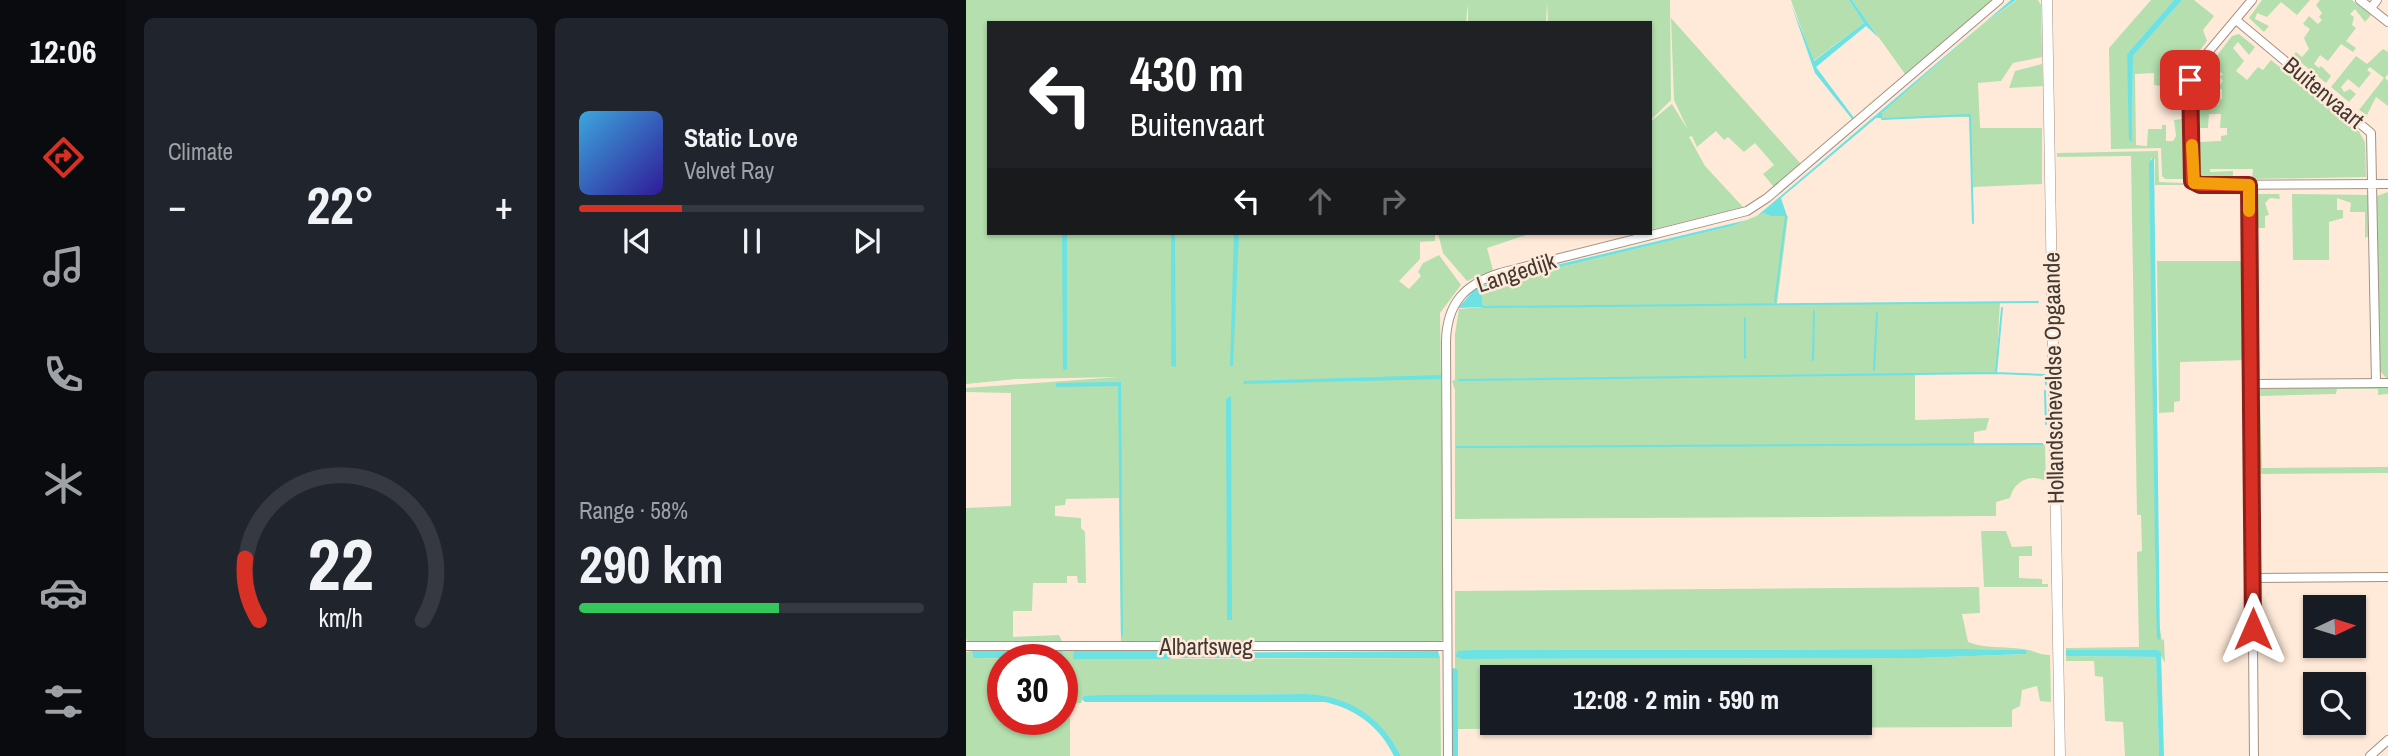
<!DOCTYPE html>
<html lang="en">
<head>
<meta charset="utf-8">
<style>
  :root { --surface:#171b24; --page:#20242c; --text:#f1f3f6; --muted:#9ea1a6; --line:#363941; --accent:#d93025 }
  body { margin:0; font-family:"Archivo Narrow",sans-serif; background:var(--page); color:var(--text); height:100vh; display:flex; flex-direction:column; font-size:26px; white-space:nowrap }
  * { box-sizing:border-box; margin:0 }
  p { font-size:23px; color:var(--muted) }
  .icon { flex:none; width:38px; height:38px; fill:none; stroke:currentColor; stroke-width:2; stroke-linecap:round; stroke-linejoin:round }
  .map { position:relative; flex:1; overflow:hidden }
  .details { display:flex; flex-direction:column; gap:18px; padding:18px; background:#0d0f14; width:840px }
  .details>* { flex:none }
  .hud { position:absolute; left:21px; top:21px; width:665px; height:214px; border-radius:0px; box-shadow:0 2px 5px #0004; background:#202124; color:#fff; overflow:hidden }
  .needle { width:46px; rotate:86deg }
  .fabs { position:absolute; left:1337px; top:595px; display:grid; gap:14px }
  .fabs a { display:grid; place-items:center; width:63px; height:63px; border-radius:0px; background:var(--surface); box-shadow:0 2px 5px #0004; font-size:35px }
  .speed { position:absolute; left:21px; top:644px; display:flex; gap:14px; font-size:35px; font-weight:700; text-align:center }
  .speed>* { display:grid; place-content:center; width:91px; height:91px; border-radius:50%; background:var(--surface); box-shadow:0 2px 5px #0004; line-height:1 }
  .speed .limit { border:10px solid #d22; background:#fff; color:#111 }
  .pin { position:absolute; display:grid; place-items:center; width:60px; height:60px; color:#fff; margin:-30px; border-radius:14px; box-shadow:0 4px 10px #0006 }
  .me { position:absolute; width:77px; margin:-38px; rotate:0deg; stroke-linejoin:round; filter:drop-shadow(0 0 5px #0008) }
  .turn { display:flex; align-items:center; gap:24px; height:147px; padding:0 28px; font-size:32px }
  .turn .icon { width:91px; height:91px; stroke-width:2.5 }
  .turn b { display:block; font-size:49px; line-height:60px }
  .lanes { display:flex; align-items:center; height:66px; padding:0 28px; background:#0003; justify-content:center; gap:35px; direction:ltr }
  .lanes .off { opacity:.35 }
  .big { font-size:52px; font-weight:700; line-height:1.1 }
  .details .widget { flex:1; display:flex; flex-direction:column; justify-content:center; gap:10px; min-width:0; padding:0 24px; border-radius:10px; background:var(--page) }
  .details .dial { align-items:center; gap:0 }
  .dial svg { height:182px; overflow:visible; fill:none; stroke:var(--line); stroke-width:7; stroke-linecap:round; text-anchor:middle }
  .dial text { fill:var(--text); stroke:none }
  .song { display:flex; align-items:center; gap:21px }
  .cover { width:84px; height:84px; border-radius:10px; background:linear-gradient(135deg,hsl(200 70% 55%),hsl(250 70% 35%)) }
  .played { height:7px; border-radius:4px; background:linear-gradient(90deg,var(--accent) 30%,var(--line) 30%) }
  .keys { display:flex; justify-content:space-around; direction:ltr }
  .heat { display:flex; justify-content:space-between; align-items:center; font-size:38px; direction:ltr }
  .charge { height:10px; border-radius:5px; background:linear-gradient(90deg,#34c759 58%,var(--line) 0) }
  .details .tiles { flex:1; display:grid; gap:18px; grid-template-columns:repeat(2,1fr) }
  .trip { position:absolute; left:514px; top:665px; width:392px; height:70px; border-radius:0px; background:var(--surface); box-shadow:0 2px 5px #0004; font-weight:700; line-height:70px; text-align:center }
  main { display:flex; flex:1; min-height:0 }
  .menu { display:flex; flex-direction:column; width:126px; justify-content:space-around; align-items:center; background:#090b0e; color:var(--muted) }
  .menu .icon { width:49px; height:49px }
  .menu .current { color:var(--accent) }
  .menu b { font-size:32px; color:var(--text) }
  .map>svg:first-child { display:block }
  .green { fill:#b5dfae; fill-rule:evenodd }
  .water { fill:#6ce2e2 }
  .lines { fill:none; stroke-linecap:round; stroke-linejoin:round }
  .stream { stroke:#6ce2e2; stroke-width:2 }
  .minor-casing { stroke:#a49182; stroke-width:10 }
  .tertiary-casing { stroke:#a49182; stroke-width:11 }
  .minor { stroke:#fff; stroke-width:8 }
  .tertiary { stroke:#fff; stroke-width:10 }
  .route-casing { stroke:#8d1f18; stroke-width:18 }
  .route { stroke:#d93025; stroke-width:12 }
  .slow { stroke:#f59e0b; stroke-width:12 }
  .labels { text-anchor:middle; dominant-baseline:central; stroke-width:5; stroke-linejoin:round; paint-order:stroke }
  .street-label { font-size:23px; fill:#413932; stroke:#ffeada }
</style>
</head>
<body>
<main>
<nav class="menu">
<b>12:06</b>
<svg class="icon current" aria-label="directions" viewBox="0 0 24 24"><path d="M12 3l9 9-9 9-9-9zM9 14v-3h6M13 9l2 2-2 2"/></svg>
<svg class="icon" aria-label="music" viewBox="0 0 24 24"><path d="M9 18V5l10-2v13"/><circle cx="6" cy="18" r="3"/><circle cx="16" cy="16" r="3"/></svg>
<svg class="icon" aria-label="phone" viewBox="0 0 24 24"><path d="M5 4h4l2 5-3 2q2 4 5 5l2-3 5 2v4C11 20 4 13 5 4z"/></svg>
<svg class="icon" aria-label="climate" viewBox="0 0 24 24"><path d="M12 3v18M4 7l16 10M4 17L20 7"/></svg>
<svg class="icon" aria-label="car" viewBox="0 0 24 24"><path d="M5 17H2v-5l4-1 3-4h7l3 4 3 1v5h-3M9 17h6M6 11h13"/><circle cx="7" cy="17" r="2"/><circle cx="17" cy="17" r="2"/></svg>
<svg class="icon" aria-label="filters" viewBox="0 0 24 24"><path d="M4 7h16M4 17h16"/><circle cx="9" cy="7" r="2"/><circle cx="15" cy="17" r="2"/></svg>
</nav>
<section class="details">
<div class="tiles">
<div class="widget"><p>Climate</p>
<div class="heat"><a>−</a><b class="big">22°</b><a>+</a></div>
</div>
<div class="widget">
<div class="song"><i class="cover"></i><div><b>Static Love</b><p>Velvet Ray</p></div></div>
<div class="played"></div>
<div class="keys"><svg class="icon" aria-label="previous" viewBox="0 0 24 24"><path d="M18 5L8 12l10 7zM5 5v14"/></svg><svg class="icon" aria-label="pause" viewBox="0 0 24 24"><path d="M8 5v14M16 5v14"/></svg><svg class="icon" aria-label="next" viewBox="0 0 24 24"><path d="M6 5l10 7-10 7zM19 5v14"/></svg></div>
</div>
<div class="widget dial"><svg viewBox="0 0 100 80">
<path d="M14 69A42 42 0 1 1 86 69"/>
<path d="M14 69A42 42 0 0 1 8 42" stroke="#d93025"/>
<text x="50" y="56" font-size="32" font-weight="700">22</text>
<text x="50" y="72" font-size="11">km/h</text>
</svg></div>
<div class="widget"><p>Range · 58%</p><b class="big">290 km</b><div class="charge"></div></div>
</div>
</section>
<div class="map">
<svg width="1422" height="756" viewBox="0 0 1422 756">
  <rect width="100%" height="100%" fill="#ffeada"/>
  <path class="green" d="M 0,0 L 704,0 L 705,100 L 684,121 L 684,23 L 582,23 L 581,2 L 580,23 L 502,23 L 502,3 L 500,23 L 23,23 L 23,233 L 469,233 L 469,241 L 454,242 L 454,259 L 433,281 L 443,289 L 455,276 L 452,272 L 457,263 L 473,255 L 495,285 L 474,313 L 479,635 L 475,641 L 155,644 L 153,498 L 100,499 L 99,505 L 89,506 L 89,516 L 115,518 L 115,528 L 119,532 L 120,583 L 112,583 L 111,576 L 101,576 L 101,583 L 67,583 L 66,611 L 47,611 L 47,637 L 93,635 L 97,643 L 5,644 L 0,639 L 0,508 L 45,506 L 45,393 L 0,392 L 0,388 L 152,377 L 50,379 L 0,384 Z
    M 825,0 L 883,0 L 898,23 L 847,61 Z
    M 886,0 L 1027,0 L 939,74 Z
    M 1051,0 L 1072,0 L 1075,5 L 1076,57 L 1047,63 L 1035,81 L 1012,83 L 1014,128 L 1076,128 L 1076,184 L 1007,187 L 1003,117 L 915,118 L 916,113 L 1018,23 Z
    M 1185,0 L 1208,0 L 1161,54 L 1166,142 L 1167,56 L 1216,0 L 1228,0 L 1248,16 L 1237,30 L 1241,41 L 1222,65 L 1213,58 L 1208,65 L 1203,63 L 1202,68 L 1218,73 L 1216,99 L 1201,92 L 1208,83 L 1205,76 L 1198,80 L 1196,86 L 1188,85 L 1188,73 L 1169,74 L 1170,145 L 1181,146 L 1182,129 L 1196,129 L 1196,125 L 1200,125 L 1200,141 L 1207,141 L 1210,136 L 1208,120 L 1216,119 L 1217,179 L 1199,179 L 1196,176 L 1195,148 L 1145,149 L 1143,48 Z
    M 1296,0 L 1344,0 L 1331,15 L 1315,2 L 1301,17 L 1291,13 L 1289,19 L 1303,26 L 1298,32 L 1283,18 Z
    M 1354,0 L 1386,0 L 1405,15 L 1399,22 L 1389,9 L 1384,14 L 1388,17 L 1386,25 L 1390,28 L 1380,41 L 1390,48 L 1387,52 L 1375,44 L 1362,61 L 1354,55 L 1348,64 L 1353,68 L 1355,66 L 1365,76 L 1360,83 L 1327,56 L 1330,52 L 1336,57 L 1343,49 L 1338,38 L 1344,29 L 1337,24 L 1343,16 L 1352,24 L 1356,20 L 1353,17 L 1356,13 L 1350,5 Z
    M 705,18 L 835,164 L 808,187 L 797,174 L 808,165 L 789,143 L 778,152 L 762,137 L 758,140 L 750,131 L 731,147 L 726,136 L 723,137 L 739,166 L 777,207 L 684,230 L 684,122 L 706,104 L 722,130 L 708,100 Z
    M 1273,34 L 1289,47 L 1283,55 L 1272,42 L 1267,48 L 1278,61 L 1270,71 L 1281,80 L 1292,67 L 1297,70 L 1305,60 L 1392,130 L 1399,142 L 1400,177 L 1286,179 L 1287,169 L 1244,169 L 1244,172 L 1267,171 L 1267,177 L 1233,177 L 1233,142 L 1255,141 L 1255,136 L 1261,135 L 1261,128 L 1254,128 L 1255,114 L 1243,114 L 1242,128 L 1233,128 L 1233,105 L 1252,105 L 1253,100 L 1256,99 L 1256,89 L 1251,89 L 1257,81 L 1254,77 L 1257,74 L 1248,67 L 1244,73 L 1249,78 L 1245,83 L 1248,86 L 1233,79 L 1266,36 Z
    M 1417,49 L 1422,52 L 1422,74 L 1419,78 L 1422,81 L 1422,106 L 1410,97 L 1401,115 L 1393,110 L 1418,78 L 1404,67 L 1401,70 L 1405,73 L 1393,88 L 1382,79 L 1375,87 L 1378,92 L 1384,89 L 1390,94 L 1383,102 L 1365,87 L 1390,56 L 1401,64 Z
    M 1076,64 L 1077,86 L 1043,88 L 1049,71 Z
    M 1192,151 L 1193,182 L 1217,183 L 1217,185 L 1189,185 L 1189,159 L 1185,158 L 1190,608 L 1196,640 L 1198,639 L 1199,663 L 1192,650 L 1100,650 L 1100,648 L 1173,647 L 1171,552 L 1176,551 L 1175,515 L 1171,515 L 1165,156 L 1091,157 L 1091,153 Z
    M 1422,192 L 1422,380 L 1413,370 L 1411,196 Z
    M 1288,194 L 1313,194 L 1314,199 L 1304,198 L 1299,203 L 1303,215 L 1299,216 L 1299,228 L 1291,228 L 1291,240 L 1287,236 Z
    M 1326,194 L 1405,195 L 1405,235 L 1399,238 L 1399,212 L 1384,212 L 1385,203 L 1371,198 L 1371,210 L 1377,210 L 1377,218 L 1363,222 L 1363,260 L 1327,260 Z
    M 798,213 L 822,216 L 811,304 L 1034,302 L 1030,373 L 949,374 L 949,420 L 1023,418 L 1020,430 L 1008,432 L 1008,444 L 1079,444 L 1080,481 C 1064,473 1048,481 1044,498 L 1030,502 L 1030,516 L 489,519 L 489,390 L 486,381 L 489,380 L 489,334 L 493,309 L 517,307 L 515,289 L 536,281 L 766,226 Z
    M 472,233 L 563,233 L 563,234 L 521,248 L 527,270 L 501,281 L 477,253 Z
    M 1191,261 L 1281,261 L 1282,360 L 1214,362 L 1214,401 L 1208,402 L 1208,412 L 1193,413 Z
    M 1422,386 L 1422,394 L 1412,395 L 1412,389 L 1371,389 L 1370,394 L 1294,396 L 1296,468 L 1422,467 L 1422,473 L 1289,474 L 1289,397 L 1293,389 Z
    M 1015,531 L 1040,531 L 1046,547 L 1066,546 L 1066,556 L 1053,556 L 1053,578 L 1076,579 L 1076,584 L 1082,584 L 1082,587 L 1018,587 Z
    M 1013,587 L 1014,613 L 996,614 L 1002,642 C 1021,649 1037,646 1057,649 C 1067,650 1073,655 1084,655 L 1085,702 L 1074,701 L 1071,686 L 1056,690 L 1054,706 L 1046,710 L 1046,727 L 489,729 L 489,591 ZM 1002,649 L 1059,650 L 1061,654 L 954,658 L 496,659 L 492,653 L 507,650 ZM 527,677 L 894,677 L 894,723 L 527,723 Z
    M 6,651 L 7,658 L 96,659 L 96,651 L 108,651 L 108,659 L 474,658 L 475,756 L 435,756 C 415,716 384,699 340,694 L 118,696 L 115,703 L 104,704 L 104,756 L 0,756 L 0,652 ZM 37,660 L 96,660 L 96,719 L 37,719 Z
    M 1100,656 L 1190,657 L 1193,756 L 1159,756 L 1157,722 L 1139,721 L 1137,677 L 1129,676 L 1128,661 L 1100,661 Z"/>
  <path class="water" d="M 883,0 L 886,0 L 913,38 L 900,26 L 850,67 L 888,118 L 886,119 L 849,73 L 825,4 L 848,61 L 898,23 Z
    M 1045,0 L 1050,0 L 1018,23 L 916,113 L 916,118 L 910,118 L 815,198 L 821,216 L 805,216 L 798,213 L 791,216 Z
    M 1208,0 L 1216,0 L 1167,56 L 1166,142 L 1163,140 L 1161,54 Z
    M 1188,157 L 1194,641 L 1191,638 L 1190,608 L 1183,162 Z
    M 781,220 L 766,226 L 536,281 L 515,289 L 517,307 L 492,308 L 509,289 L 535,278 Z
    M 96,233 L 101,233 L 101,370 L 97,369 Z
    M 205,233 L 209,233 L 210,367 L 205,366 Z
    M 268,233 L 273,233 L 267,366 L 264,366 Z
    M 475,375 L 475,379 L 277,384 L 278,381 Z
    M 155,382 L 157,635 L 155,637 L 152,386 L 90,387 L 90,383 Z
    M 265,396 L 266,620 L 261,620 L 260,399 Z
    M 1002,649 L 1060,650 L 1061,654 L 954,658 L 496,659 L 489,656 L 492,651 L 507,650 Z
    M 1100,650 L 1192,650 L 1195,653 L 1198,756 L 1193,756 L 1190,657 L 1100,656 Z
    M 6,651 L 96,651 L 98,658 L 7,658 Z
    M 108,651 L 204,651 L 206,657 L 204,659 L 107,659 Z
    M 472,651 L 474,658 L 214,658 L 213,653 Z
    M 488,668 L 492,670 L 492,756 L 486,756 L 484,670 Z
    M 340,694 C 383,696 416,717 435,756 L 428,756 C 414,727 390,709 359,702 L 119,702 L 116,699 L 118,696 L 136,695 Z"/>
  <g class="lines">
    <path class="stream" d="M 916,119 L 1004,115 L 1007,223
      M 809,302 L 820,216
      M 517,307 L 1072,302
      M 779,318 L 779,358
      M 847,360 L 848,311
      M 908,370 L 911,313
      M 1030,373 L 1079,375 L 1080,384
      M 493,380 L 1030,373 L 1036,308
      M 1079,391 L 1080,424
      M 491,447 L 1076,444"/>
    <defs>
      <path id="minor" d="M 1286,0 L 1228,69 L 1225,80 L 1226,181 L 1234,185 L 1422,184
        M 1394,0 L 1422,22
        M 1405,8 L 1411,0
        M 1270,20 L 1405,133 L 1410,383
        M 1283,185 L 1288,756
        M 1286,384 L 1422,383
        M 1287,578 L 1422,577
        M 0,646 L 481,646
        M 482,756 L 480,341 C 481,303 499,284 534,273 L 781,211 L 801,198 L 1033,0
        M 1404,756 L 1422,740"/>
      <path id="tertiary" d="M 1081,0 L 1094,756"/>
    </defs>
    <use href="#minor" class="minor-casing"/>
    <use href="#tertiary" class="tertiary-casing"/>
    <use href="#minor" class="minor"/>
    <use href="#tertiary" class="tertiary"/>
  </g>
  <g class="lines">
    <defs>
      <path id="route" d="M 1224,80 L 1226,181 L 1234,185 L 1283,185 L 1287,629"/>
    </defs>
    <use href="#route" class="route-casing"/>
    <use href="#route" class="route"/>
    <path class="slow" d="M 1226,145 L 1228,183 L 1283,185 L 1283,211"/>
  </g>
  <g class="labels">
    <g class="street-label">
      <text transform="translate(1358 92) rotate(40)">Buitenvaart</text>
      <text transform="translate(550 272) rotate(-18)">Langedijk</text>
      <text transform="translate(1087 378) rotate(-91)">Hollandscheveldse Opgaande</text>
      <text x="240" y="646">Albartsweg</text>
    </g>
  </g>
</svg>
<div class="fabs">
<a><svg class="needle" viewBox="-14 -14 28 28"><path d="M0-13l5 13h-10z" fill="#e53935"/><path d="M0 13l5-13h-10z" fill="#9ea1a6"/></svg></a>
<a><svg class="icon" aria-label="search" viewBox="0 0 24 24"><circle cx="10" cy="10" r="6"/><path d="M15 15l6 6"/></svg></a>
</div>
<div class="speed"><div class="limit">30</div></div>
<div class="pin" style="left:1224px;top:80px;background:#d93025"><svg class="icon" aria-label="arrive" viewBox="0 0 24 24"><path d="M6 21V4h12l-3 4 3 4H6"/></svg></div>
<svg class="me" style="left:1287px;top:629px" viewBox="-20 -20 40 40"><path d="M0-17L14 15 0 8-14 15z" fill="#d93025" stroke="#fff" stroke-width="4"/></svg>
<div class="trip">12:08 · 2 min · 590 m</div>
<div class="hud">
<div class="turn"><svg class="icon" aria-label="left" viewBox="0 0 24 24"><path d="M17 20v-9H6M10 6l-5 5 5 5"/></svg><div><b>430 m</b>Buitenvaart</div></div>
<div class="lanes"><svg class="icon" aria-label="left" viewBox="0 0 24 24"><path d="M17 20v-9H6M10 6l-5 5 5 5"/></svg><svg class="icon off" aria-label="ahead" viewBox="0 0 24 24"><path d="M12 20V5M6 11l6-6 6 6"/></svg><svg class="icon off" aria-label="right" viewBox="0 0 24 24"><path d="M7 20v-9h11M14 6l5 5-5 5"/></svg></div>
</div>
</div>
</main>
</body>
</html>
